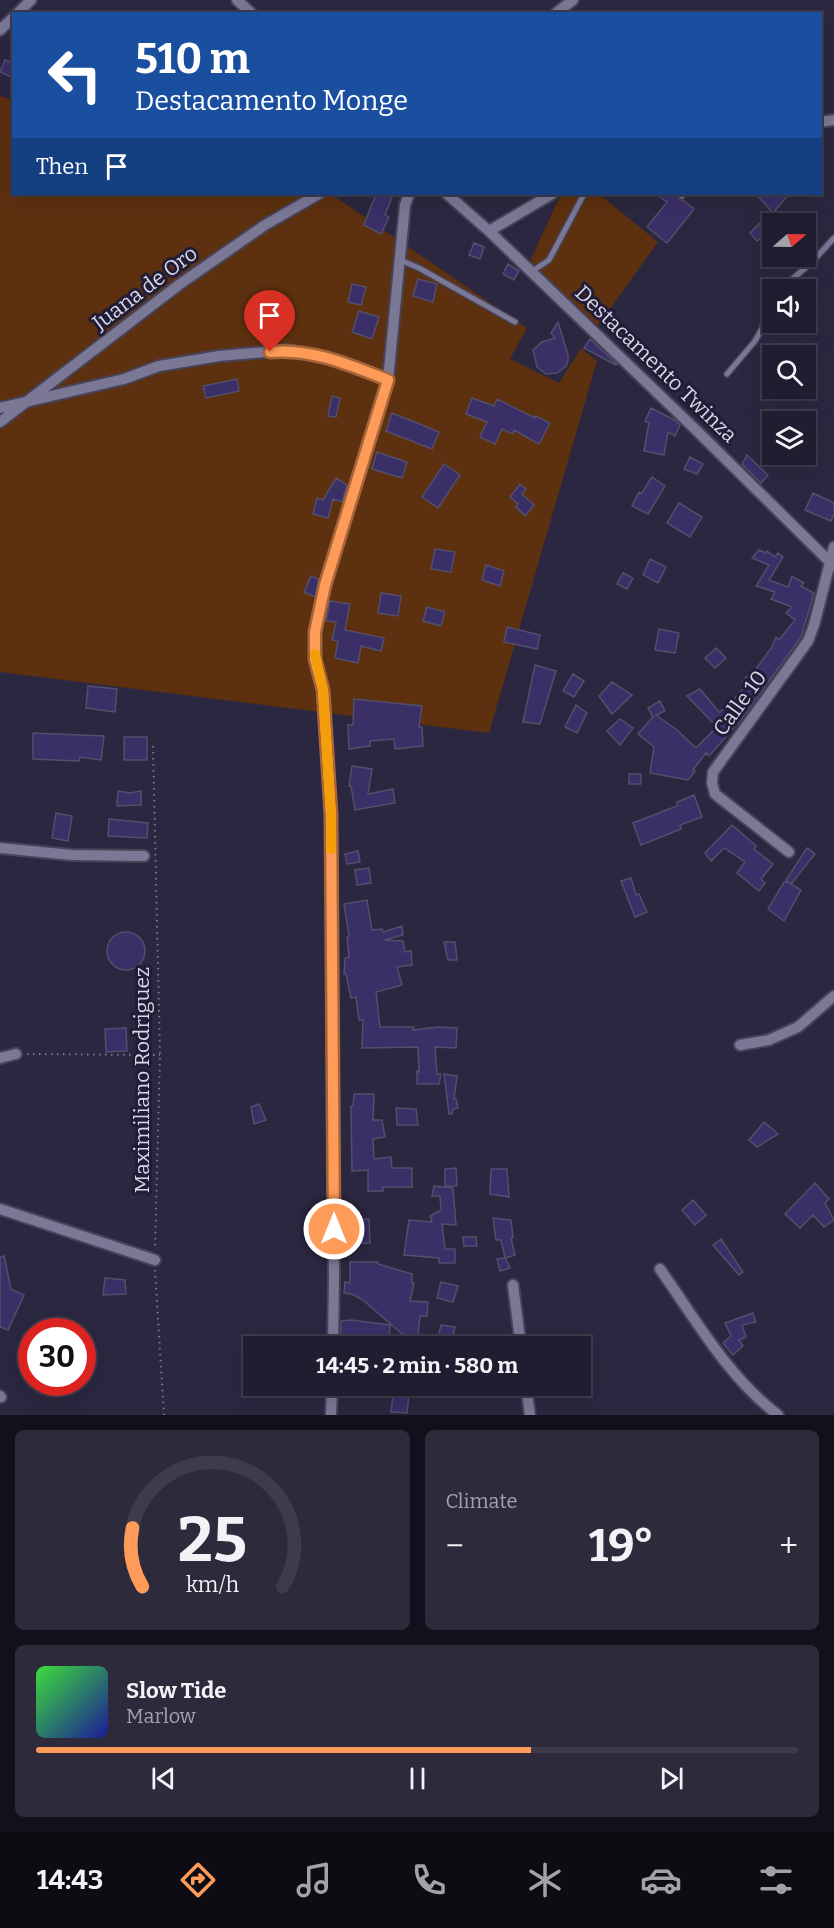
<!DOCTYPE html>
<html lang="en">
<head>
<meta charset="utf-8">
<style>
  :root { --surface:#201d30; --page:#2d2a3c; --text:#f1f3f6; --muted:#a2a2ab; --line:#3d3b4c; --accent:#fe9b58 }
  body { margin:0; font-family:Bitter,serif; background:var(--page); color:var(--text); height:100vh; display:flex; flex-direction:column; font-size:22px; white-space:nowrap }
  * { box-sizing:border-box; margin:0 }
  p { font-size:20px; color:var(--muted) }
  .icon { flex:none; width:33px; height:33px; fill:none; stroke:currentColor; stroke-width:2; stroke-linecap:round; stroke-linejoin:round }
  .map { position:relative; height:1415px; overflow:hidden }
  .sheet { display:flex; flex-direction:column; gap:15px; padding:15px; background:#12101a; flex:1 }
  .sheet>* { flex:none }
  .banner { position:absolute; left:12px; top:12px; width:810px; height:183px; border-radius:0px; box-shadow:0 6px 24px #0002,0 0 0 2px var(--line); background:#1a4fa0; color:#fff; overflow:hidden }
  .needle { width:39px; rotate:70deg }
  .controls { position:absolute; left:762px; top:213px; display:grid; gap:12px }
  .controls a { display:grid; place-items:center; width:54px; height:54px; border-radius:0px; background:var(--surface); box-shadow:0 6px 24px #0002,0 0 0 2px var(--line); font-size:30px }
  .speed { position:absolute; left:18px; top:1318px; display:flex; gap:12px; font-size:30px; font-weight:700; text-align:center }
  .speed>* { display:grid; place-content:center; width:78px; height:78px; border-radius:50%; background:var(--surface); box-shadow:0 6px 24px #0002,0 0 0 2px var(--line); line-height:1 }
  .speed .limit { border:9px solid #d22; background:#fff; color:#111 }
  .pin { position:absolute; display:grid; place-items:center; width:51px; height:51px; color:#fff; margin:-62px -26px; border-radius:50% 50% 50% 0; rotate:-45deg; box-shadow:0 0 6px #0007 }
  .pin .icon { rotate:45deg }
  .me { position:absolute; width:66px; margin:-33px; rotate:0deg; stroke-linejoin:round; filter:drop-shadow(0 0 4px #0008) }
  .turn { display:flex; align-items:center; gap:21px; height:126px; padding:0 24px; font-size:27px }
  .turn .icon { width:78px; height:78px; stroke-width:2.5 }
  .turn b { display:block; font-size:42px; line-height:51px }
  .then { display:flex; align-items:center; height:57px; padding:0 24px; background:#0003; gap:12px; font-size:22px }
  .big { font-size:45px; font-weight:700; line-height:1.1 }
  .sheet .tile { flex:1; display:flex; flex-direction:column; justify-content:center; gap:9px; min-width:0; padding:0 21px; border-radius:9px; background:var(--page) }
  .sheet .dial { align-items:center; gap:0 }
  .dial svg { height:156px; overflow:visible; fill:none; stroke:var(--line); stroke-width:7; stroke-linecap:round; text-anchor:middle }
  .dial text { fill:var(--text); stroke:none }
  .song { display:flex; align-items:center; gap:18px }
  .cover { width:72px; height:72px; border-radius:9px; background:linear-gradient(135deg,hsl(120 70% 55%),hsl(240 70% 35%)) }
  .played { height:6px; border-radius:3px; background:linear-gradient(90deg,var(--accent) 65%,var(--line) 65%) }
  .keys { display:flex; justify-content:space-around; direction:ltr }
  .heat { display:flex; justify-content:space-between; align-items:center; font-size:33px; direction:ltr }
  .sheet .tiles { flex:1; display:grid; gap:15px; grid-template-columns:1fr 1fr }
  .tile:last-child { grid-column:span 2 }
  .trip { position:absolute; left:243px; top:1336px; width:348px; height:60px; border-radius:0px; background:var(--surface); box-shadow:0 6px 24px #0002,0 0 0 2px var(--line); font-weight:700; line-height:60px; text-align:center }
  .tabs { display:flex; height:96px; justify-content:space-around; align-items:center; background:#0d0c13; color:var(--muted) }
  .tabs .icon { width:42px; height:42px }
  .tabs .current { color:var(--accent) }
  .tabs b { font-size:27px; color:var(--text) }
  .map>svg:first-child { display:block }
  .green { fill:#5d300f }
  .building { fill:#3b2f68; stroke:#534f6b; stroke-width:1.5 }
  .lines { fill:none; stroke-linecap:round; stroke-linejoin:round }
  .service-casing { stroke:#474358; stroke-width:8 }
  .minor-casing { stroke:#474358; stroke-width:14 }
  .path { stroke:#7d7a8f; stroke-width:2; stroke-dasharray:1.5 4.5; stroke-linecap:butt }
  .service { stroke:#7b7896; stroke-width:5 }
  .minor { stroke:#7b7896; stroke-width:10 }
  .route-casing { stroke:#a56539; stroke-width:15 }
  .route { stroke:#fe9b58; stroke-width:10 }
  .slow { stroke:#f59e0b; stroke-width:10 }
  .labels { text-anchor:middle; dominant-baseline:central; stroke-width:6; stroke-linejoin:round; paint-order:stroke }
  .street-label { font-size:21px; fill:#d9d7e8; stroke:#211d36 }
</style>
</head>
<body>
<div class="map">
<svg width="834" height="1415" viewBox="0 0 834 1415">
  <rect width="100%" height="100%" fill="#2b2740"/>
  <path class="green" d="M 0,96 L 13,100 L 14,194 L 331,194 L 527,328 L 510,359 L 559,383 L 581,348 L 597,361 L 489,733 L 0,672 Z
    M 561,194 L 599,194 L 658,242 L 597,327 L 533,269 L 531,259 Z"/>
  <path class="building" d="M 5,60 L 14,63 L 14,78 L 0,72 Z
    M 376,194 L 392,197 L 385,215 L 389,217 L 381,234 L 364,225 Z
    M 656,194 L 675,194 L 679,199 L 684,201 L 694,209 L 667,243 L 647,227 L 667,202 Z
    M 756,194 L 789,194 L 773,213 Z
    M 764,219 L 772,228 L 772,249 L 760,239 L 757,241 L 750,233 Z
    M 474,243 L 484,247 L 480,259 L 469,255 Z
    M 508,264 L 519,271 L 514,280 L 503,274 Z
    M 418,279 L 437,284 L 433,302 L 413,296 Z
    M 352,284 L 366,287 L 361,305 L 348,302 Z
    M 359,311 L 379,317 L 372,339 L 352,332 Z
    M 558,322 L 568,355 L 568,361 L 566,366 L 557,373 L 546,374 L 537,367 L 533,350 L 542,342 L 555,338 L 551,333 Z
    M 625,330 L 632,338 L 626,344 L 623,344 L 617,338 Z
    M 590,339 L 617,364 L 616,365 L 584,348 Z
    M 237,379 L 239,391 L 206,398 L 203,386 Z
    M 332,396 L 340,398 L 336,417 L 328,416 Z
    M 472,398 L 494,406 L 497,399 L 535,418 L 536,416 L 550,423 L 539,444 L 514,430 L 513,434 L 502,429 L 495,444 L 480,437 L 487,422 L 466,414 Z
    M 651,408 L 675,420 L 680,425 L 675,436 L 668,432 L 664,455 L 644,451 L 649,423 L 645,421 Z
    M 392,413 L 439,432 L 432,449 L 386,431 Z
    M 377,452 L 407,462 L 402,478 L 372,469 Z
    M 747,455 L 768,475 L 761,483 L 742,464 Z
    M 690,457 L 703,464 L 697,474 L 684,469 Z
    M 444,464 L 460,475 L 438,508 L 422,497 Z
    M 652,477 L 665,486 L 648,514 L 632,506 L 639,492 L 641,494 Z
    M 336,478 L 347,485 L 342,502 L 333,499 L 328,518 L 313,514 L 317,498 L 323,500 Z
    M 520,484 L 526,489 L 522,494 L 534,505 L 525,516 L 516,507 L 518,504 L 510,497 Z
    M 813,493 L 834,503 L 834,514 L 831,521 L 805,510 Z
    M 679,503 L 702,517 L 690,537 L 667,523 Z
    M 435,549 L 455,552 L 451,572 L 431,569 Z
    M 759,550 L 766,553 L 767,551 L 775,557 L 778,553 L 783,557 L 769,580 L 788,587 L 792,576 L 804,583 L 801,586 L 814,593 L 801,637 L 739,722 L 709,756 L 706,753 L 693,770 L 695,771 L 688,780 L 650,773 L 654,747 L 638,734 L 653,717 L 648,708 L 660,701 L 665,711 L 656,715 L 677,730 L 696,748 L 717,727 L 687,696 L 700,689 L 719,712 L 730,704 L 746,685 L 742,682 L 751,672 L 753,673 L 772,647 L 776,637 L 779,640 L 795,620 L 786,613 L 792,607 L 771,599 L 775,592 L 756,586 L 769,565 L 752,558 Z
    M 650,559 L 666,567 L 658,583 L 643,575 Z
    M 486,565 L 504,571 L 500,586 L 482,580 Z
    M 623,573 L 633,578 L 627,589 L 617,584 Z
    M 311,576 L 319,579 L 315,597 L 304,592 Z
    M 381,593 L 401,596 L 398,616 L 378,613 Z
    M 330,601 L 350,604 L 345,630 L 384,638 L 381,651 L 361,646 L 358,663 L 335,658 L 338,641 L 332,640 L 336,622 L 326,621 Z
    M 427,607 L 445,612 L 441,626 L 423,621 Z
    M 507,627 L 540,635 L 537,649 L 504,642 Z
    M 659,629 L 679,633 L 675,653 L 655,650 Z
    M 716,648 L 726,658 L 715,668 L 705,658 Z
    M 535,665 L 556,671 L 540,724 L 523,722 Z
    M 573,674 L 584,681 L 574,697 L 563,691 Z
    M 612,682 L 632,695 L 612,714 L 599,696 Z
    M 88,686 L 117,689 L 115,712 L 86,708 Z
    M 354,699 L 422,706 L 419,727 L 422,727 L 423,746 L 395,749 L 394,739 L 370,741 L 370,746 L 349,749 L 348,725 L 353,725 Z
    M 576,705 L 587,713 L 577,733 L 565,727 Z
    M 620,719 L 633,728 L 620,745 L 607,731 Z
    M 33,733 L 104,736 L 101,760 L 80,757 L 79,761 L 33,759 Z
    M 124,737 L 147,737 L 147,760 L 124,760 Z
    M 352,766 L 372,769 L 368,794 L 393,789 L 395,803 L 355,810 L 351,786 L 349,786 Z
    M 629,774 L 641,774 L 641,784 L 629,784 Z
    M 118,791 L 130,793 L 141,791 L 141,805 L 117,806 Z
    M 694,795 L 702,817 L 680,825 L 681,829 L 641,845 L 633,823 L 677,806 L 677,802 Z
    M 56,813 L 72,816 L 68,841 L 52,838 Z
    M 109,819 L 148,823 L 147,838 L 108,836 Z
    M 732,825 L 756,846 L 754,849 L 773,864 L 761,879 L 765,883 L 759,891 L 737,873 L 745,862 L 724,848 L 711,861 L 705,853 Z
    M 807,848 L 815,854 L 791,884 L 786,880 Z
    M 358,851 L 360,862 L 347,864 L 345,854 Z
    M 369,868 L 371,883 L 357,885 L 355,870 Z
    M 631,878 L 636,895 L 639,894 L 647,912 L 635,917 L 621,881 Z
    M 784,882 L 788,882 L 801,890 L 784,921 L 768,909 Z
    M 367,900 L 372,930 L 382,929 L 383,932 L 402,926 L 403,935 L 384,940 L 403,941 L 405,952 L 411,951 L 412,965 L 397,967 L 402,985 L 376,992 L 380,1027 L 414,1027 L 413,1030 L 438,1027 L 457,1028 L 456,1048 L 435,1047 L 437,1074 L 441,1074 L 439,1084 L 417,1084 L 417,1071 L 419,1072 L 418,1047 L 362,1048 L 363,1020 L 359,1020 L 356,997 L 351,998 L 346,974 L 344,974 L 345,958 L 349,957 L 347,937 L 349,936 L 344,904 Z
    M107 951a19 19 0 1 1 38 0a19 19 0 1 1-38 0Z
    M 444,942 L 455,942 L 457,960 L 448,960 Z
    M 126,1028 L 127,1051 L 106,1052 L 105,1029 Z
    M 444,1074 L 457,1076 L 454,1099 L 456,1099 L 458,1108 L 453,1109 L 452,1114 L 449,1114 Z
    M 354,1094 L 374,1094 L 373,1120 L 382,1120 L 385,1137 L 373,1139 L 374,1159 L 391,1157 L 392,1168 L 412,1168 L 412,1187 L 383,1187 L 383,1191 L 368,1191 L 368,1170 L 352,1171 L 351,1106 L 353,1106 Z
    M 259,1104 L 266,1120 L 254,1124 L 251,1107 Z
    M 396,1108 L 416,1109 L 418,1125 L 397,1125 Z
    M 764,1122 L 778,1134 L 757,1147 L 749,1140 Z
    M 456,1168 L 457,1186 L 445,1186 L 445,1169 Z
    M 491,1169 L 507,1169 L 509,1197 L 490,1194 Z
    M 815,1183 L 829,1199 L 825,1203 L 834,1220 L 824,1227 L 813,1215 L 800,1228 L 785,1214 Z
    M 434,1186 L 453,1188 L 456,1225 L 442,1224 L 445,1249 L 455,1249 L 455,1263 L 439,1263 L 439,1258 L 404,1255 L 409,1220 L 432,1222 L 430,1216 L 441,1210 L 440,1196 L 432,1196 Z
    M 693,1200 L 706,1215 L 695,1225 L 682,1210 Z
    M 493,1218 L 511,1220 L 513,1238 L 511,1238 L 515,1255 L 505,1258 L 501,1240 L 496,1240 Z
    M 369,1219 L 370,1243 L 348,1244 L 347,1220 Z
    M 463,1237 L 476,1237 L 477,1246 L 464,1246 Z
    M 721,1239 L 743,1272 L 739,1275 L 713,1245 Z
    M 4,1256 L 11,1289 L 24,1295 L 8,1330 L 0,1327 L 0,1257 Z
    M 505,1258 L 510,1268 L 500,1271 L 497,1259 Z
    M 350,1262 L 378,1262 L 378,1264 L 412,1274 L 412,1283 L 414,1283 L 410,1301 L 428,1302 L 427,1316 L 420,1316 L 418,1336 L 402,1334 L 363,1300 L 352,1294 L 344,1293 L 345,1282 L 350,1283 Z
    M 105,1278 L 125,1280 L 126,1294 L 103,1295 Z
    M 441,1282 L 458,1286 L 453,1302 L 437,1298 Z
    M 753,1313 L 756,1322 L 742,1325 L 746,1337 L 739,1340 L 743,1346 L 733,1355 L 723,1343 L 731,1336 L 725,1323 Z
    M 351,1320 L 390,1325 L 389,1344 L 381,1344 L 381,1347 L 370,1347 L 370,1339 L 350,1339 L 350,1337 L 341,1336 L 341,1321 Z
    M 441,1325 L 455,1327 L 451,1345 L 437,1342 Z
    M 394,1386 L 410,1386 L 407,1413 L 391,1412 Z"/>
  <g class="lines">
    <defs>
      <path id="service" d="M 680,194 L 682,196
        M 400,260 L 419,268 L 515,322
        M 531,272 L 549,260 L 584,194
        M 780,290 L 812,262 L 834,238
        M 727,374 L 755,341 L 762,329 L 772,302"/>
      <path id="minor" d="M 237,0 L 252,14
        M 17,14 L 31,0
        M 555,14 L 573,0
        M 0,30 L 14,17
        M 820,122 L 834,120
        M 447,194 L 489,231 L 694,428 L 834,566
        M 489,231 L 552,194
        M 0,408 L 124,379 L 159,366 L 219,356 L 288,350 L 336,360 L 388,380
        M 0,422 L 180,284 L 265,225 L 319,194
        M 0,848 L 72,855 L 144,856
        M 789,852 L 715,794 L 712,783 L 713,772 L 808,641 L 814,625 L 834,547
        M 740,1045 L 769,1040 L 798,1027 L 834,996
        M 0,1058 L 16,1054
        M 0,1209 L 155,1260
        M 660,1269 C 696,1320 728,1377 778,1415
        M 513,1285 L 521,1347
        M 333,1347 L 334,1275 L 331,815 L 323,689 L 315,659 L 315,632 L 325,585 L 388,380 L 405,205 L 409,194
        M 526,1386 L 530,1415
        M 0,1396 L 1,1397
        M 331,1415 L 332,1386"/>
    </defs>
    <use href="#service" class="service-casing"/>
    <use href="#minor" class="minor-casing"/>
    <path class="path" d="M 153,746 L 160,1055 L 155,1250
      M 27,1054 L 160,1055
      M 155,1270 L 164,1415"/>
    <use href="#service" class="service"/>
    <use href="#minor" class="minor"/>
  </g>
  <g class="lines">
    <defs>
      <path id="route" d="M 270,352 C 311,348 350,365 388,380 L 325,585 L 315,632 L 315,659 L 323,690 L 331,815 L 334,1229"/>
    </defs>
    <use href="#route" class="route-casing"/>
    <use href="#route" class="route"/>
    <path class="slow" d="M 315,654 L 323,690 L 331,815 L 331,849"/>
  </g>
  <g class="labels">
    <g class="street-label">
      <text transform="translate(145 288) rotate(-37)">Juana de Oro</text>
      <text transform="translate(656 364) rotate(44)">Destacamento Twinza</text>
      <text transform="translate(740 703) rotate(-54)">Calle 10</text>
      <text transform="translate(142 1080) rotate(-90)">Maximiliano Rodriguez</text>
    </g>
  </g>
</svg>
<div class="controls">
<a><svg class="needle" viewBox="-14 -14 28 28"><path d="M0-13l5 13h-10z" fill="#e53935"/><path d="M0 13l5-13h-10z" fill="#a2a2ab"/></svg></a>
<a><svg class="icon" aria-label="sound" viewBox="0 0 24 24"><path d="M4 9h4l5-4v14l-5-4H4zM17 9q2 3 0 6"/></svg></a>
<a><svg class="icon" aria-label="search" viewBox="0 0 24 24"><circle cx="10" cy="10" r="6"/><path d="M15 15l6 6"/></svg></a>
<a><svg class="icon" aria-label="layers" viewBox="0 0 24 24"><path d="M12 4l9 5-9 5-9-5zM3 14l9 5 9-5"/></svg></a>
</div>
<div class="speed"><div class="limit">30</div></div>
<div class="pin" style="left:270px;top:352px;background:#d93025"><svg class="icon" aria-label="arrive" viewBox="0 0 24 24"><path d="M6 21V4h12l-3 4 3 4H6"/></svg></div>
<svg class="me" style="left:334px;top:1229px" viewBox="-20 -20 40 40"><circle r="17" fill="#fe9b58" stroke="#fff" stroke-width="3"/><path d="M0-11L8 9 0 5-8 9z" fill="#fff"/></svg>
<div class="trip">14:45 · 2 min · 580 m</div>
<div class="banner">
<div class="turn"><svg class="icon" aria-label="left" viewBox="0 0 24 24"><path d="M17 20v-9H6M10 6l-5 5 5 5"/></svg><div><b>510 m</b>Destacamento Monge</div></div>
<div class="then">Then<svg class="icon" aria-label="arrive" viewBox="0 0 24 24"><path d="M6 21V4h12l-3 4 3 4H6"/></svg></div>
</div>
</div>
<section class="sheet">
<div class="tiles">
<div class="tile dial"><svg viewBox="0 0 100 80">
<path d="M14 69A42 42 0 1 1 86 69"/>
<path d="M14 69A42 42 0 0 1 9 39" stroke="#fe9b58"/>
<text x="50" y="56" font-size="32" font-weight="700">25</text>
<text x="50" y="72" font-size="11">km/h</text>
</svg></div>
<div class="tile"><p>Climate</p>
<div class="heat"><a>−</a><b class="big">19°</b><a>+</a></div>
</div>
<div class="tile">
<div class="song"><i class="cover"></i><div><b>Slow Tide</b><p>Marlow</p></div></div>
<div class="played"></div>
<div class="keys"><svg class="icon" aria-label="previous" viewBox="0 0 24 24"><path d="M18 5L8 12l10 7zM5 5v14"/></svg><svg class="icon" aria-label="pause" viewBox="0 0 24 24"><path d="M8 5v14M16 5v14"/></svg><svg class="icon" aria-label="next" viewBox="0 0 24 24"><path d="M6 5l10 7-10 7zM19 5v14"/></svg></div>
</div>
</div>
</section>
<nav class="tabs">
<b>14:43</b>
<svg class="icon current" aria-label="directions" viewBox="0 0 24 24"><path d="M12 3l9 9-9 9-9-9zM9 14v-3h6M13 9l2 2-2 2"/></svg>
<svg class="icon" aria-label="music" viewBox="0 0 24 24"><path d="M9 18V5l10-2v13"/><circle cx="6" cy="18" r="3"/><circle cx="16" cy="16" r="3"/></svg>
<svg class="icon" aria-label="phone" viewBox="0 0 24 24"><path d="M5 4h4l2 5-3 2q2 4 5 5l2-3 5 2v4C11 20 4 13 5 4z"/></svg>
<svg class="icon" aria-label="climate" viewBox="0 0 24 24"><path d="M12 3v18M4 7l16 10M4 17L20 7"/></svg>
<svg class="icon" aria-label="car" viewBox="0 0 24 24"><path d="M5 17H2v-5l4-1 3-4h7l3 4 3 1v5h-3M9 17h6M6 11h13"/><circle cx="7" cy="17" r="2"/><circle cx="17" cy="17" r="2"/></svg>
<svg class="icon" aria-label="filters" viewBox="0 0 24 24"><path d="M4 7h16M4 17h16"/><circle cx="9" cy="7" r="2"/><circle cx="15" cy="17" r="2"/></svg>
</nav>
</body>
</html>
